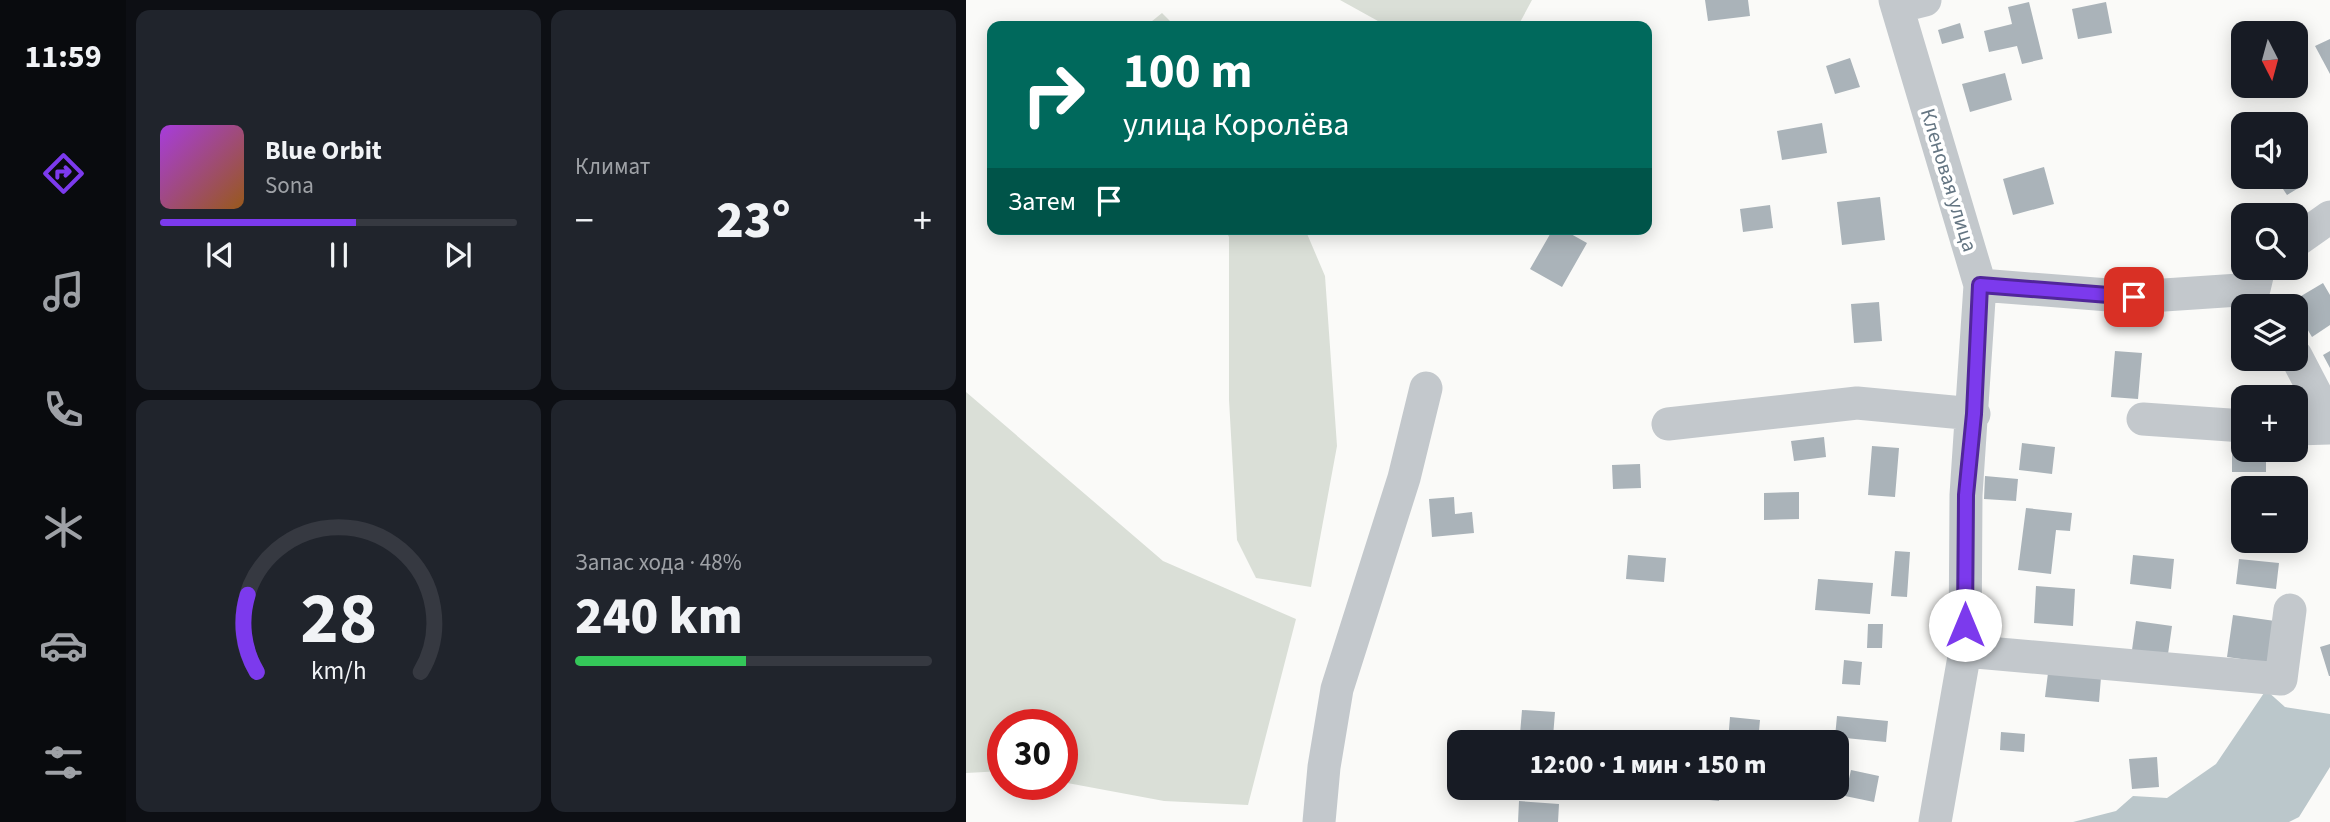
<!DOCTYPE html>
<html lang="ru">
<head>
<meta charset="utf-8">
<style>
  :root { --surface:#171b24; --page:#20242c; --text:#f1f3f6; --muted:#9ea1a6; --line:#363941; --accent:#7c3aed }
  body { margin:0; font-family:"Source Sans 3",sans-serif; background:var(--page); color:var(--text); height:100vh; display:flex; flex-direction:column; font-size:26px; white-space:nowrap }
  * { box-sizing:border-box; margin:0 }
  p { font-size:23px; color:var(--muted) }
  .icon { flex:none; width:38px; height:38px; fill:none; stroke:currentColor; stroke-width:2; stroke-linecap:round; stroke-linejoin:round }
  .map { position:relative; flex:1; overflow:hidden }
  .side { display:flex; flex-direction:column; gap:10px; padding:10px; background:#0d0f14; width:840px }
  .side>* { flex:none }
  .banner { position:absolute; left:21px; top:21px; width:665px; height:214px; border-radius:14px; box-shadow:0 4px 18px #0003; background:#00695c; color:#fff; overflow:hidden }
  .needle { width:46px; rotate:174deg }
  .tools { position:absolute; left:1265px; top:21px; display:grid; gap:14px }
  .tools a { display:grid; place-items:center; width:77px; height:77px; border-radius:14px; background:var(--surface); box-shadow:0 4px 18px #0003; font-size:35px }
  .speed { position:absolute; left:21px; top:709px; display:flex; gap:14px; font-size:35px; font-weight:700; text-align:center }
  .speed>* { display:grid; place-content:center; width:91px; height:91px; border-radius:50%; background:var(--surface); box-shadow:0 4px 18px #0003; line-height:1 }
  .speed .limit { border:10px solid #d22; background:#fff; color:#111 }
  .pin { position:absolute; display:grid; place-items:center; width:60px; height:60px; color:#fff; margin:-30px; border-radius:14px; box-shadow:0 4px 10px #0006 }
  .me { position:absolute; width:77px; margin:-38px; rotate:0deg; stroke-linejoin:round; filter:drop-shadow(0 0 5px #0008) }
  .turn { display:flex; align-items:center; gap:24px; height:147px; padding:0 21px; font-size:32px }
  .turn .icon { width:91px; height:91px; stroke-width:2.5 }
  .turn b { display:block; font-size:49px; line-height:60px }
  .then { display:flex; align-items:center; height:66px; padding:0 21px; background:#0003; gap:14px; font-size:26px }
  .big { font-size:52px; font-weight:800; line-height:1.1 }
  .side .card { flex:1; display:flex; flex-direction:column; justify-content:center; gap:10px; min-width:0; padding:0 24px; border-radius:14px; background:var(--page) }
  .side .dial { align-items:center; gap:0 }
  .dial svg { height:182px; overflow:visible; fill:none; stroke:var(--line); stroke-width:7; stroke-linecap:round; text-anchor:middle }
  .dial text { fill:var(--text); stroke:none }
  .song { display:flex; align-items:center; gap:21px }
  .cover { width:84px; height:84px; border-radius:10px; background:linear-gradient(135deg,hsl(280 70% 55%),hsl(30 70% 35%)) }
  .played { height:7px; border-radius:4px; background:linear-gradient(90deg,var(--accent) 55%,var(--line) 55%) }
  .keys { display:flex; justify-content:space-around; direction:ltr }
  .heat { display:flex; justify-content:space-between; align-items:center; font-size:38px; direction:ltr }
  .charge { height:10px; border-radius:5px; background:linear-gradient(90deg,#34c759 48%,var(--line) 0) }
  .side .tiles { flex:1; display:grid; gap:10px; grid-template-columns:repeat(2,1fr) }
  .trip { position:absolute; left:481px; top:730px; width:402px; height:70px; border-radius:14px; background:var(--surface); box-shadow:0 4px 18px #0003; font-weight:800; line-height:70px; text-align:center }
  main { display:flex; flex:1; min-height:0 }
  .dock { display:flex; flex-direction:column; width:126px; justify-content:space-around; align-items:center; background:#090b0e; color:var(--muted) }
  .dock .icon { width:49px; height:49px }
  .dock .on { color:var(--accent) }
  .dock b { font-size:32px; color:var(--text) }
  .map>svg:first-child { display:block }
  .green { fill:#dadfd7 }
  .water { fill:#bbc7cb }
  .building { fill:#aab3b9 }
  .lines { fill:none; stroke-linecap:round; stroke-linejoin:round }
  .minor { stroke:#c3c8cc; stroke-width:33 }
  .route-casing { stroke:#51269a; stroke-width:18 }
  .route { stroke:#7c3aed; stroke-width:12 }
  .labels { text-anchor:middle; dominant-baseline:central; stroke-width:7; stroke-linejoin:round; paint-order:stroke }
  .street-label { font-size:21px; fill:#657683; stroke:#fff }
</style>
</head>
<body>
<main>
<nav class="dock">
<b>11:59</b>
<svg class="icon on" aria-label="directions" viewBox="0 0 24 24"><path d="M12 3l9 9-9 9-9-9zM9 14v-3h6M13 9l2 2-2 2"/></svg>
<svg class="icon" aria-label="music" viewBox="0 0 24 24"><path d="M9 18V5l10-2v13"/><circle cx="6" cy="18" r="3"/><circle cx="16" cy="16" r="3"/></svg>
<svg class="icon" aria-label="phone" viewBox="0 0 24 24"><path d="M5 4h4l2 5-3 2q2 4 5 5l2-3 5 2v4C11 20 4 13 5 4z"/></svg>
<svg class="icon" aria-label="climate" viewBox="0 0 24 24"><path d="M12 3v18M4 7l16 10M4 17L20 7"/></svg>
<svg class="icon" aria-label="car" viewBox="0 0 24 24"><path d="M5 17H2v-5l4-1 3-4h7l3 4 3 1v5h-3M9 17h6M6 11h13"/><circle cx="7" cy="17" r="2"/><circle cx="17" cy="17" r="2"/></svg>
<svg class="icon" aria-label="filters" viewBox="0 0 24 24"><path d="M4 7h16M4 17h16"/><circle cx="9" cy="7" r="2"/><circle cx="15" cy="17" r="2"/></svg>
</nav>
<section class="side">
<div class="tiles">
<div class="card">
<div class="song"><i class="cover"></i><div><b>Blue Orbit</b><p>Sona</p></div></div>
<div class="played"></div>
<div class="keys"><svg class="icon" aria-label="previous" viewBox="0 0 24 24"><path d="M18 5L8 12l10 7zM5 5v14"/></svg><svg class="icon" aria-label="pause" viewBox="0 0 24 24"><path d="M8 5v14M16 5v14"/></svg><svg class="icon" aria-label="next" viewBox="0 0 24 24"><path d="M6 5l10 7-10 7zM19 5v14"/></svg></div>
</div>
<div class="card"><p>Климат</p>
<div class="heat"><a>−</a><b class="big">23°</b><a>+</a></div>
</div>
<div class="card dial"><svg viewBox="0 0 100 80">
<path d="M14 69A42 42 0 1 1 86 69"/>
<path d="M14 69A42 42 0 0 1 10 35" stroke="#7c3aed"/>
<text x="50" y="56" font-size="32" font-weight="700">28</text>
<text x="50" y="72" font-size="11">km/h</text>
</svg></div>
<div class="card"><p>Запас хода · 48%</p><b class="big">240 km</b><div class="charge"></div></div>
</div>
</section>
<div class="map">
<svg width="1364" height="822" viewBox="0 0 1364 822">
  <rect width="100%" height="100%" fill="#fafaf8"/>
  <path class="green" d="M 374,0 L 566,0 L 552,26 L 421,26 Z
    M 196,13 L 209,26 L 180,26 Z
    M 259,229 L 339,229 L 359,276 L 371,446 L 345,587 L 290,578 L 271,540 L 263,400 L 263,237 Z
    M 0,392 L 197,561 L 330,619 L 282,805 L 198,801 L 96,782 L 96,724 L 37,724 L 37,771 L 0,773 Z"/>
  <path class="water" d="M 1300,690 L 1319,707 L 1364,714 L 1364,767 L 1333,817 L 1323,822 L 1107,822 L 1150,811 L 1167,796 L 1201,798 L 1250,764 Z"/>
  <path class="building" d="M 739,0 L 782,0 L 784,16 L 742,21 Z
    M 1063,2 L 1077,59 L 1056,64 L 1051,46 L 1023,52 L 1018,31 L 1046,24 L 1042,7 Z
    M 1140,2 L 1146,33 L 1112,39 L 1106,9 Z
    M 994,23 L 998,38 L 976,44 L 972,30 Z
    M 1364,39 L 1364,74 L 1349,46 Z
    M 884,58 L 894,87 L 869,94 L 860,66 Z
    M 1039,73 L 1046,100 L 1004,112 L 996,84 Z
    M 856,123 L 861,153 L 816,160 L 811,131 Z
    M 1078,167 L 1088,204 L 1047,215 L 1037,179 Z
    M 1330,169 L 1339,184 L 1321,195 L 1309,177 L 1330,177 Z
    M 914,197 L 919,240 L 876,245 L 871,202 Z
    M 804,205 L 807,228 L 777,232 L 774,209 Z
    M 587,229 L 596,229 L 621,243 L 596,287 L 564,269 Z
    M 1357,283 L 1364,295 L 1364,325 L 1346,337 L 1325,302 Z
    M 913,302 L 916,341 L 888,343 L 885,304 Z
    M 1149,351 L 1176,353 L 1172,399 L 1145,397 Z
    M 1364,351 L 1364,368 L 1357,355 Z
    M 858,437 L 860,457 L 828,461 L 825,441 Z
    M 1266,442 L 1278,443 L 1278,450 L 1300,450 L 1300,472 L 1266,472 Z
    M 1056,443 L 1089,447 L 1086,474 L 1053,470 Z
    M 906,446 L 933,448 L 929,497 L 902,495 Z
    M 674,464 L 675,488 L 647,489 L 646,465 Z
    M 1019,476 L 1052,479 L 1050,501 L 1018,499 Z
    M 833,492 L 833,519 L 798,520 L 798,493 Z
    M 488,497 L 489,514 L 506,512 L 508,533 L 466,537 L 463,499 Z
    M 1060,508 L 1106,513 L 1104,531 L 1090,530 L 1085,574 L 1052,570 Z
    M 929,551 L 944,552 L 941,597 L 925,596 Z
    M 662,555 L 700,558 L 698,582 L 660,579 Z
    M 1167,555 L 1208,559 L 1205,589 L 1164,584 Z
    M 1273,559 L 1313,563 L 1310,589 L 1270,584 Z
    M 852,579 L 907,583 L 904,614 L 849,610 Z
    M 1070,586 L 1109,589 L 1107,626 L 1068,623 Z
    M 1267,615 L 1309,621 L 1303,663 L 1261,657 Z
    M 1170,621 L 1206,626 L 1202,654 L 1166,650 Z
    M 902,624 L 917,624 L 916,648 L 901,648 Z
    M 1364,644 L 1364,676 L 1363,676 L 1354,647 Z
    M 878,660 L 896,662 L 894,685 L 876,684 Z
    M 1082,673 L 1135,677 L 1133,702 L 1079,697 Z
    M 556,710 L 589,712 L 587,737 L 554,734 Z
    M 871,716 L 922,721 L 920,742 L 869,737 Z
    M 764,717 L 794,720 L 792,742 L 762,742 Z
    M 1035,732 L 1059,734 L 1058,752 L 1034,750 Z
    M 1191,757 L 1193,787 L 1166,789 L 1163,759 Z
    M 885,770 L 913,776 L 908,802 L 879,796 Z
    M 725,788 L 754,788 L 753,801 L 724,798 Z
    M 553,801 L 593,804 L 592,822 L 552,822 Z"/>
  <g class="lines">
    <path class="minor" d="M 929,0 L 1014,285 L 1000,495 L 999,651 L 969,822
      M 931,7 L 959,0
      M 1330,241 L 1364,217
      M 1014,285 L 1168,297 L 1288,289 L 1293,268
      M 1330,356 L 1364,421
      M 1177,419 L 1278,426
      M 702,424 L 891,403 L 1008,414
      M 1330,429 L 1364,428
      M 999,651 L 1315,679 L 1324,610
      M 353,822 L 358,767 L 371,689 L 438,478 L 460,388"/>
  </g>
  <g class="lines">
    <defs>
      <path id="route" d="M 999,625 L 1000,495 L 1008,414 L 1014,285 L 1168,297"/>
    </defs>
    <use href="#route" class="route-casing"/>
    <use href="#route" class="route"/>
  </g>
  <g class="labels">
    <g class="street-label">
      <text transform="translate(983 180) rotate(73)">Кленовая улица</text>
    </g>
  </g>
</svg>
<div class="tools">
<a><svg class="needle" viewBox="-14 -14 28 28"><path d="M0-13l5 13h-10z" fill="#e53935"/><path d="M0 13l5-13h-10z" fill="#9ea1a6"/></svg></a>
<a><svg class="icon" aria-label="sound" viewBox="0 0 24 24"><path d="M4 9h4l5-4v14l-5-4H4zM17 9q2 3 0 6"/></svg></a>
<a><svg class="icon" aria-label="search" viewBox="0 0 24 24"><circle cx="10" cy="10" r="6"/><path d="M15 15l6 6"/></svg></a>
<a><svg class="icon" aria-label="layers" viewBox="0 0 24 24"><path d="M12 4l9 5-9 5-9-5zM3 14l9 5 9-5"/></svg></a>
<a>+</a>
<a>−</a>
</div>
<div class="speed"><div class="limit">30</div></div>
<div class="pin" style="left:1168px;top:297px;background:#d93025"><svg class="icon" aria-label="arrive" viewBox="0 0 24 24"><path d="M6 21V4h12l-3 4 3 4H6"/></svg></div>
<svg class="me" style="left:999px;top:625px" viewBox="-20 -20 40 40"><circle r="19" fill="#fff"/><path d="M0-13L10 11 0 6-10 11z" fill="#7c3aed"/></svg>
<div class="trip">12:00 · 1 мин · 150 m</div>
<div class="banner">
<div class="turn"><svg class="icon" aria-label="right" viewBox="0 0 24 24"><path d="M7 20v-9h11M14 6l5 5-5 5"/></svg><div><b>100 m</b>улица Королёва</div></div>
<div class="then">Затем<svg class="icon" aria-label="arrive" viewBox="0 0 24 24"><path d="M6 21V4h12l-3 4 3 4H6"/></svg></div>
</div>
</div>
</main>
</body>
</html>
